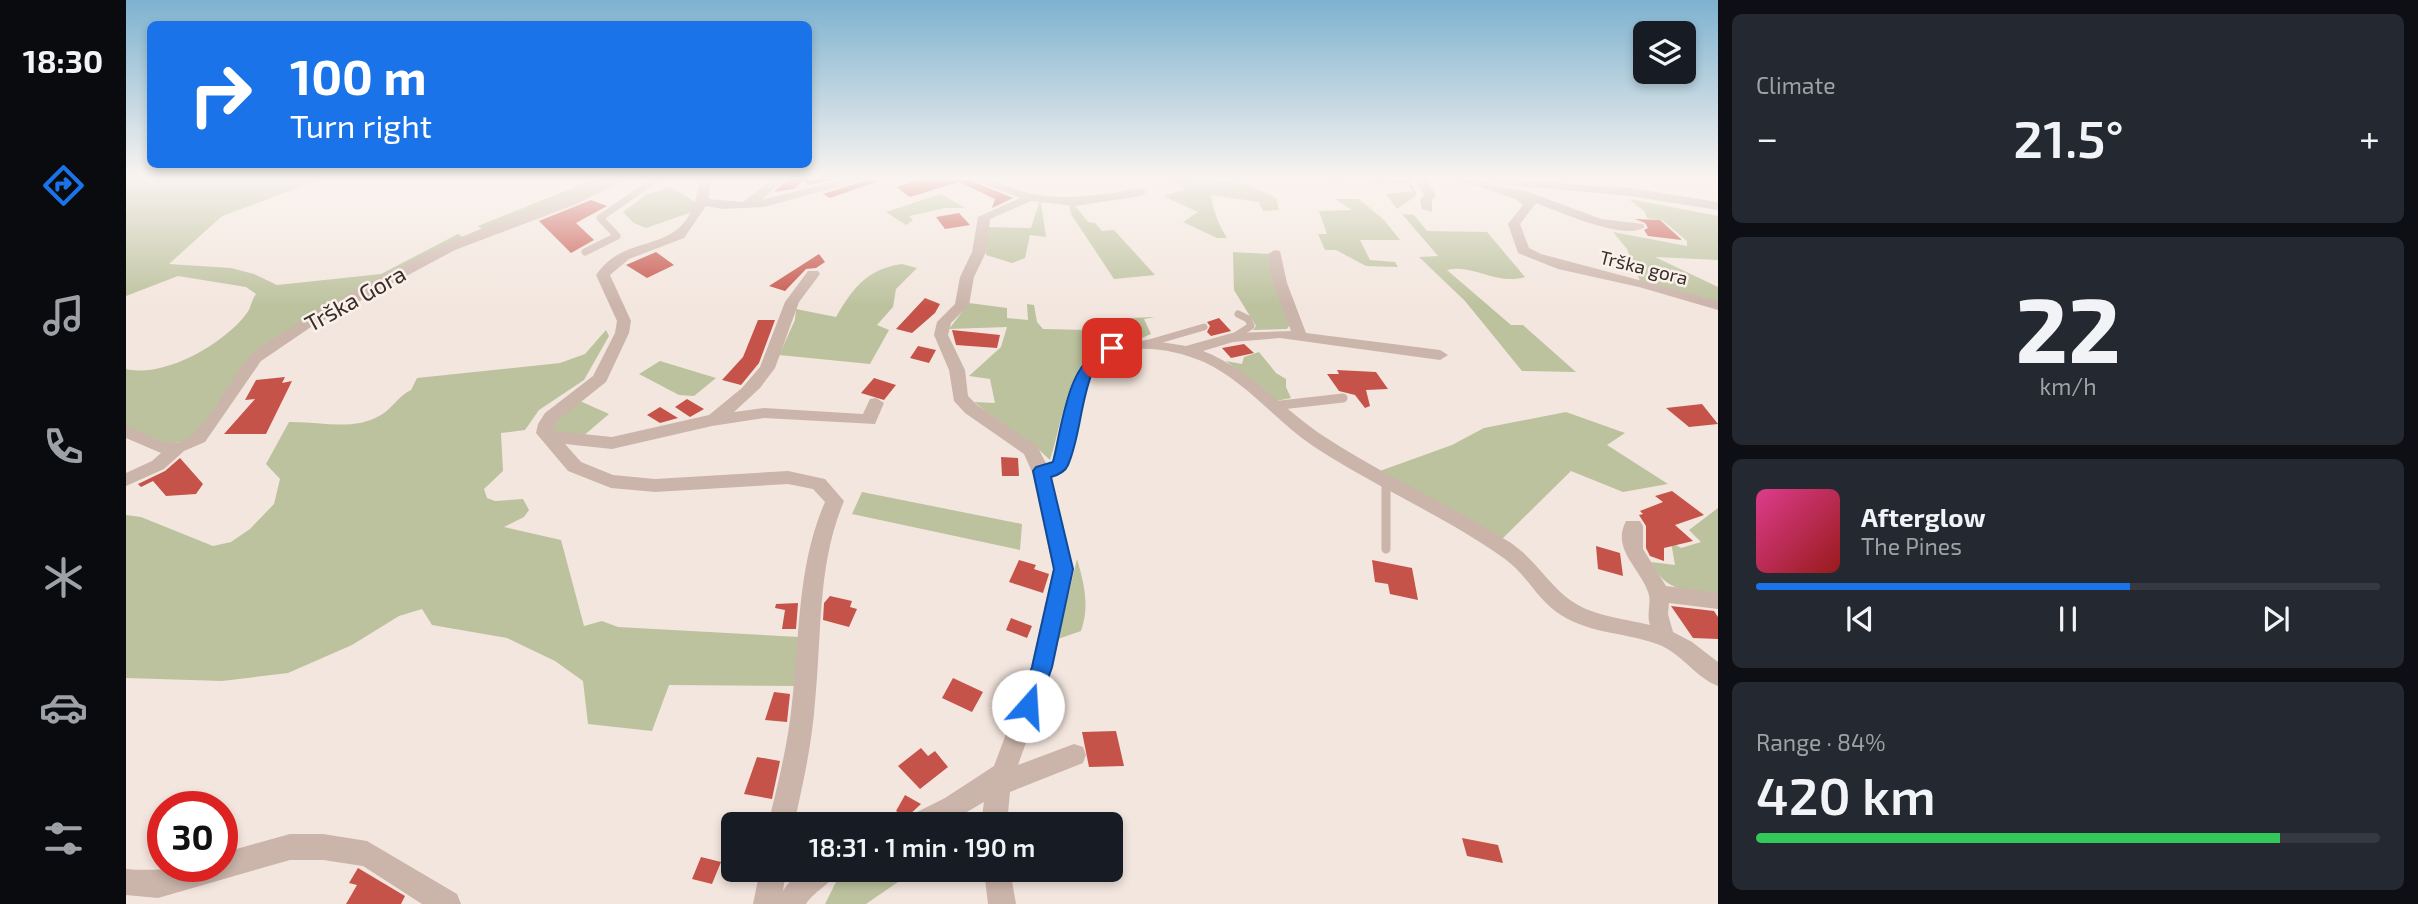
<!DOCTYPE html>
<html lang="en">
<head>
<meta charset="utf-8">
<style>
  :root { --surface:#171b24; --page:#242831; --text:#f1f3f6; --muted:#9ea1a6; --line:#363941; --accent:#1a73e8 }
  body { margin:0; font-family:"Exo 2",sans-serif; background:var(--page); color:var(--text); height:100vh; display:flex; flex-direction:column; font-size:26px; white-space:nowrap }
  * { box-sizing:border-box; margin:0 }
  p { font-size:23px; color:var(--muted) }
  .icon { flex:none; width:38px; height:38px; fill:none; stroke:currentColor; stroke-width:2; stroke-linecap:round; stroke-linejoin:round }
  .map { position:relative; flex:1; overflow:hidden }
  .side { display:flex; flex-direction:column; gap:14px; padding:14px; background:#0d0f14; width:700px }
  .side>* { flex:none }
  .hud { position:absolute; left:21px; top:21px; width:665px; height:147px; border-radius:10px; box-shadow:0 4px 10px #0003; background:#1a73e8; color:#fff; overflow:hidden }
  .controls { position:absolute; left:1507px; top:21px; display:grid; gap:14px }
  .controls a { display:grid; place-items:center; width:63px; height:63px; border-radius:10px; background:var(--surface); box-shadow:0 4px 10px #0003; font-size:35px }
  .speed { position:absolute; left:21px; top:791px; display:flex; gap:14px; font-size:35px; font-weight:700; text-align:center }
  .speed>* { display:grid; place-content:center; width:91px; height:91px; border-radius:50%; background:var(--surface); box-shadow:0 4px 10px #0003; line-height:1 }
  .speed .limit { border:10px solid #d22; background:#fff; color:#111 }
  .pin { position:absolute; display:grid; place-items:center; width:60px; height:60px; color:#fff; margin:-30px; border-radius:14px; box-shadow:0 4px 10px #0006 }
  .me { position:absolute; width:77px; margin:-38px; rotate:19deg; stroke-linejoin:round; filter:drop-shadow(0 0 5px #0008) }
  .turn { display:flex; align-items:center; gap:24px; height:147px; padding:0 28px; font-size:32px }
  .turn .icon { width:91px; height:91px; stroke-width:2.5 }
  .turn b { display:block; font-size:49px; line-height:60px }
  .big { font-size:52px; font-weight:600; line-height:1.1 }
  .side .widget { flex:1; display:flex; flex-direction:column; justify-content:center; gap:10px; min-width:0; padding:0 24px; border-radius:10px; background:var(--page) }
  .side .dial { align-items:center; gap:0 }
  .dial b { font-size:91px; line-height:1 }
  .song { display:flex; align-items:center; gap:21px }
  .cover { width:84px; height:84px; border-radius:10px; background:linear-gradient(135deg,hsl(330 70% 55%),hsl(0 70% 35%)) }
  .played { height:7px; border-radius:4px; background:linear-gradient(90deg,var(--accent) 60%,var(--line) 60%) }
  .keys { display:flex; justify-content:space-around; direction:ltr }
  .heat { display:flex; justify-content:space-between; align-items:center; font-size:38px; direction:ltr }
  .charge { height:10px; border-radius:5px; background:linear-gradient(90deg,#34c759 84%,var(--line) 0) }
  .trip { position:absolute; left:595px; top:812px; width:402px; height:70px; border-radius:10px; background:var(--surface); box-shadow:0 4px 10px #0003; font-weight:600; line-height:70px; text-align:center }
  main { display:flex; flex:1; min-height:0 }
  .tabs { display:flex; flex-direction:column; width:126px; justify-content:space-around; align-items:center; background:#090b0e; color:var(--muted) }
  .tabs .icon { width:49px; height:49px }
  .tabs .current { color:var(--accent) }
  .tabs b { font-size:32px; color:var(--text) }
  .map>svg:first-child { display:block }
  .green { fill:#bcc29e }
  .building { fill:#c65349 }
  .lines { fill:none; stroke-linecap:round; stroke-linejoin:round }
  .lane-far1 { stroke:#cbb4aa; stroke-width:7 }
  .lane { stroke:#cbb4aa; stroke-width:9 }
  .street { fill:#cbb4aa; fill-rule:evenodd }
  .route { fill:#1a73e8; stroke:#114b97; stroke-width:2 }
  .labels { text-anchor:middle; dominant-baseline:central; stroke-width:5; stroke-linejoin:round; paint-order:stroke }
  .far-street-label { font-size:19px; fill:#392c29; stroke:#faf1eb }
  .street-label { font-size:23px; fill:#392c29; stroke:#faf1eb }
</style>
</head>
<body>
<main>
<nav class="tabs">
<b>18:30</b>
<svg class="icon current" aria-label="directions" viewBox="0 0 24 24"><path d="M12 3l9 9-9 9-9-9zM9 14v-3h6M13 9l2 2-2 2"/></svg>
<svg class="icon" aria-label="music" viewBox="0 0 24 24"><path d="M9 18V5l10-2v13"/><circle cx="6" cy="18" r="3"/><circle cx="16" cy="16" r="3"/></svg>
<svg class="icon" aria-label="phone" viewBox="0 0 24 24"><path d="M5 4h4l2 5-3 2q2 4 5 5l2-3 5 2v4C11 20 4 13 5 4z"/></svg>
<svg class="icon" aria-label="climate" viewBox="0 0 24 24"><path d="M12 3v18M4 7l16 10M4 17L20 7"/></svg>
<svg class="icon" aria-label="car" viewBox="0 0 24 24"><path d="M5 17H2v-5l4-1 3-4h7l3 4 3 1v5h-3M9 17h6M6 11h13"/><circle cx="7" cy="17" r="2"/><circle cx="17" cy="17" r="2"/></svg>
<svg class="icon" aria-label="filters" viewBox="0 0 24 24"><path d="M4 7h16M4 17h16"/><circle cx="9" cy="7" r="2"/><circle cx="15" cy="17" r="2"/></svg>
</nav>
<div class="map">
<svg width="1592" height="904" viewBox="0 0 1592 904">
  <rect width="100%" height="100%" fill="#f3e6de"/>
  <path class="green" d="M 0,179 L 196,179 L 96,216 L 43,264 L 105,268 L 128,274 L 151,285 L 255,274 L 332,234 L 338,238 L 144,345 L 67,439 L 43,444 L 0,429 L 0,369 C 39,378 98,344 121,313 C 125,308 125,301 130,294 L 120,287 L 52,276 L 0,296 Z
    M 469,179 L 493,179 L 426,208 L 356,229 L 352,226 Z
    M 1041,179 C 1078,179 1120,179 1150,198 L 1153,210 L 1137,211 L 1133,202 L 1085,195 C 1087,211 1093,225 1101,238 L 1091,238 L 1057,222 L 1072,212 L 1037,196 L 1060,189 Z
    M 1241,179 L 1283,179 L 1291,195 L 1271,209 L 1260,194 L 1287,191 L 1279,182 L 1247,185 Z
    M 545,187 L 569,202 L 566,212 L 520,228 L 508,223 L 497,212 L 521,194 Z
    M 815,194 L 839,208 L 819,208 L 783,216 L 787,220 L 780,225 L 760,212 Z
    M 1209,199 L 1233,199 L 1258,220 L 1274,240 L 1234,240 L 1244,260 L 1269,262 L 1272,267 L 1240,266 L 1210,250 L 1199,250 L 1192,234 L 1201,234 L 1193,211 L 1226,210 Z
    M 1503,199 L 1592,216 L 1592,260 L 1529,257 L 1592,287 L 1592,304 L 1514,281 L 1501,249 L 1487,232 L 1561,246 L 1561,241 L 1536,220 L 1521,218 L 1519,212 Z
    M 914,200 L 920,202 L 915,203 L 920,237 L 904,235 L 899,258 L 886,263 L 860,255 L 861,227 L 905,228 Z
    M 947,203 L 962,222 L 969,223 L 976,231 L 988,230 L 1029,275 L 988,279 L 945,214 L 943,204 Z
    M 1276,214 L 1288,215 L 1301,231 L 1361,232 L 1399,277 C 1371,286 1346,263 1321,270 L 1385,325 L 1397,325 L 1450,372 L 1396,371 L 1339,301 L 1293,257 L 1312,256 Z
    M 1107,252 L 1144,254 L 1164,324 L 1161,329 L 1127,330 L 1130,326 L 1108,290 Z
    M 776,264 L 791,268 L 770,289 L 767,307 L 751,325 L 763,330 L 744,364 L 653,355 L 669,320 L 670,309 L 710,317 C 727,288 741,269 776,264 Z
    M 843,303 L 881,308 L 881,318 L 902,320 L 901,304 L 908,305 L 911,322 L 917,329 L 1006,331 L 1003,318 L 1029,317 L 1018,319 L 1025,334 C 1008,342 990,342 973,349 C 942,362 935,429 924,460 C 901,437 873,423 848,402 L 869,403 L 864,379 L 843,376 L 875,347 L 881,327 L 823,329 Z
    M 480,330 L 483,336 L 458,380 L 413,410 L 399,430 L 375,433 L 377,471 L 358,489 L 361,498 L 369,501 L 397,499 L 403,510 L 398,517 L 378,527 L 435,540 L 458,626 L 476,621 L 492,627 L 673,637 L 671,686 L 543,685 L 526,731 L 462,724 L 457,681 L 429,661 L 381,638 L 306,625 L 296,609 L 273,616 L 226,645 L 162,673 L 96,681 L 0,678 L 0,515 L 15,517 L 87,546 L 105,542 L 124,529 L 148,504 L 154,479 L 140,464 L 163,422 C 194,421 226,432 255,415 C 267,408 272,396 285,390 L 291,378 L 434,363 L 459,354 Z
    M 1133,352 L 1150,373 L 1160,379 L 1160,387 L 1165,398 L 1150,401 L 1100,361 L 1116,364 L 1118,357 Z
    M 534,361 L 590,378 L 568,396 L 553,395 L 513,374 Z
    M 454,401 L 483,414 L 456,437 L 427,434 L 428,420 Z
    M 1440,412 L 1499,433 L 1481,445 L 1542,484 L 1497,492 L 1445,471 L 1374,541 L 1251,472 L 1326,445 L 1358,428 Z
    M 736,492 L 896,524 L 894,550 L 726,514 Z
    M 1592,508 L 1592,596 C 1560,589 1540,593 1525,562 L 1549,565 L 1545,542 L 1555,548 L 1575,542 L 1563,530 Z
    M 951,559 C 958,583 964,606 955,631 L 932,639 Z
    M 731,870 L 801,870 L 772,882 L 740,904 L 699,904 L 712,878 Z"/>
  <path class="building" d="M 662,179 L 708,179 L 683,185 L 677,181 L 668,189 L 648,192 Z
    M 745,179 L 752,181 L 704,198 L 697,194 Z
    M 797,179 L 843,180 L 887,198 L 866,208 L 869,199 L 833,182 L 784,197 L 770,187 Z
    M 465,200 L 481,206 L 450,223 L 468,240 L 445,253 L 413,221 Z
    M 833,213 L 844,225 L 819,229 L 810,217 Z
    M 1509,219 L 1534,220 L 1556,240 L 1522,236 L 1518,230 L 1522,228 L 1519,223 Z
    M 530,252 L 548,265 L 521,278 L 500,265 Z
    M 693,254 L 699,262 L 690,268 L 680,269 L 659,291 L 643,286 Z
    M 799,298 L 814,304 L 809,313 L 786,333 L 770,329 Z
    M 1093,318 L 1105,331 L 1085,336 L 1081,332 L 1084,326 L 1081,322 Z
    M 632,320 L 649,320 L 633,363 L 615,385 L 596,380 L 617,357 Z
    M 826,330 L 874,335 L 871,348 L 830,345 Z
    M 1118,344 L 1128,353 L 1105,358 L 1096,348 Z
    M 792,346 L 810,350 L 803,363 L 784,358 Z
    M 1211,370 L 1250,372 L 1262,389 L 1240,390 L 1244,406 L 1239,408 L 1229,395 L 1213,391 L 1201,374 L 1213,374 Z
    M 159,377 L 156,383 L 166,381 L 140,434 L 98,434 L 129,399 L 119,400 L 130,380 Z
    M 748,378 L 770,385 L 758,400 L 735,393 Z
    M 561,399 L 578,409 L 564,417 L 549,407 Z
    M 1576,404 L 1592,424 L 1563,427 L 1540,408 Z
    M 534,407 L 552,418 L 534,423 L 521,415 Z
    M 875,457 L 892,458 L 893,476 L 876,476 Z
    M 54,458 L 77,484 L 70,494 L 40,496 L 27,481 L 15,487 L 12,484 L 39,471 Z
    M 1546,491 L 1578,515 L 1549,525 L 1567,541 L 1538,548 L 1538,561 L 1524,556 L 1520,548 L 1520,526 L 1513,515 L 1517,514 L 1514,511 L 1537,502 L 1529,496 Z
    M 1470,546 L 1494,553 L 1497,576 L 1472,569 Z
    M 893,560 L 910,565 L 908,569 L 923,574 L 917,593 L 883,582 Z
    M 1246,560 L 1286,568 L 1292,600 L 1264,594 L 1262,584 L 1249,582 Z
    M 704,596 L 726,601 L 724,607 L 731,609 L 723,627 L 697,620 L 698,603 Z
    M 672,603 L 670,629 L 656,629 L 659,610 L 649,608 L 650,604 Z
    M 1545,606 L 1588,611 L 1592,617 L 1592,639 L 1567,638 Z
    M 885,618 L 906,626 L 901,638 L 880,630 Z
    M 827,678 L 857,692 L 846,712 L 816,698 Z
    M 648,692 L 664,694 L 661,722 L 639,720 Z
    M 990,731 L 998,766 L 963,767 L 956,732 Z
    M 795,748 L 802,756 L 809,751 L 822,767 L 794,789 L 772,766 Z
    M 631,757 L 654,761 L 646,799 L 618,794 Z
    M 779,795 L 795,804 L 781,817 L 770,811 Z
    M 1336,838 L 1372,845 L 1377,863 L 1341,856 Z
    M 575,857 L 595,862 L 586,884 L 566,879 Z
    M 232,868 L 279,896 L 275,904 L 220,904 L 231,885 L 223,883 Z"/>
  <g class="lines">
    <path class="lane-far1" d="M 459,252 L 491,236 L 474,218 L 530,179
      M 1106,338 L 1125,326 L 1122,319 L 1112,314
      M 1016,345 L 1078,327"/>
    <path class="lane" d="M 1146,406 L 1217,398
      M 1260,483 L 1260,549"/>
    <path class="street" d="M 486,179 L 502,179 L 448,205 L 329,250 L 185,327 L 135,361 L 79,442 L 58,451 L 38,469 L 0,486 L 0,473 L 26,461 L 35,453 L 0,438 L 0,426 C 14,430 31,442 45,443 C 81,444 105,367 133,348 C 191,310 255,275 318,245 C 372,219 431,203 486,179 Z
      M 573,179 L 585,179 L 583,199 L 617,202 L 646,179 L 659,179 L 635,200 L 719,179 L 742,179 L 637,207 L 597,209 L 580,206 L 558,238 L 503,259 L 484,275 L 505,321 L 503,333 L 480,382 L 431,421 L 428,431 L 486,437 L 583,415 L 616,388 L 634,367 L 659,302 L 682,271 L 692,271 L 694,274 L 673,302 L 649,368 L 634,388 L 608,412 L 638,408 L 737,414 L 744,399 L 750,398 L 758,403 L 749,424 L 638,418 L 586,426 L 486,449 L 439,444 L 455,462 L 487,475 L 529,479 L 662,471 L 699,479 L 718,501 C 691,565 696,634 689,702 C 686,744 677,784 668,824 L 642,824 C 652,784 662,744 666,703 C 674,635 671,566 699,502 L 687,489 L 662,484 L 529,492 L 485,488 L 442,471 L 410,433 L 412,424 L 419,413 L 467,376 L 489,333 L 491,321 L 470,275 C 503,226 565,263 573,179 Z
      M 845,179 C 869,179 886,190 908,194 C 944,201 979,194 1015,188 L 1021,192 L 1015,196 L 949,206 L 905,201 L 864,219 L 860,252 L 848,277 L 843,305 L 825,323 L 822,335 L 839,370 L 842,396 L 851,405 L 911,446 L 921,465 L 926,462 L 947,382 L 967,353 L 980,346 L 1022,340 L 1060,346 L 1106,333 L 1165,331 L 1147,283 L 1142,254 L 1149,250 L 1154,251 L 1161,283 L 1180,333 L 1314,350 L 1322,355 L 1314,360 L 1154,338 L 1107,342 L 1077,351 C 1124,369 1157,410 1199,437 C 1259,476 1324,505 1385,543 C 1407,558 1420,580 1440,597 C 1463,616 1495,618 1524,625 C 1520,614 1526,601 1522,592 C 1514,568 1485,549 1500,521 L 1514,521 L 1517,526 L 1517,549 L 1540,586 L 1592,593 L 1592,609 L 1543,603 L 1542,614 L 1547,632 L 1566,642 L 1592,662 L 1592,686 C 1571,678 1557,656 1536,646 C 1503,632 1466,635 1435,615 C 1412,601 1401,575 1379,559 C 1319,516 1249,487 1187,446 C 1149,420 1119,381 1078,362 C 1053,351 1021,345 995,351 C 938,365 966,469 925,477 L 947,569 L 927,667 L 892,765 L 948,744 L 957,747 L 960,755 L 957,763 L 884,792 L 881,824 L 855,824 L 858,802 L 820,824 L 781,824 L 785,815 L 819,798 L 868,766 L 905,667 L 927,569 L 906,472 L 898,454 L 839,413 L 828,401 L 823,370 L 808,335 L 811,322 L 829,304 L 834,277 L 846,252 L 852,217 L 894,198 Z
      M 1202,179 L 1214,179 L 1216,181 L 1210,184 Z
      M 1292,179 L 1304,179 L 1302,183 L 1310,195 L 1306,200 L 1306,212 L 1296,209 L 1294,200 L 1298,195 L 1290,183 Z
      M 1331,179 C 1355,179 1377,189 1400,191 L 1475,219 L 1517,224 L 1519,227 C 1501,242 1431,211 1410,203 L 1394,224 L 1403,248 L 1415,254 L 1592,301 L 1592,310 L 1513,287 L 1432,269 L 1392,253 L 1382,224 L 1397,205 L 1389,199 Z
      M 1367,179 L 1504,188 L 1592,202 L 1592,210 L 1504,196 L 1371,184 L 1367,183 Z
      M 164,834 L 197,834 L 241,841 L 331,894 L 335,904 L 296,904 L 237,866 L 197,860 L 164,860 L 32,898 L 0,895 L 0,869 C 32,872 63,866 96,866 L 96,853 Z
      M 634,870 L 660,870 L 657,891 C 674,866 683,869 711,870 C 705,885 689,890 680,904 L 627,904 Z
      M 858,870 L 884,870 L 890,904 L 862,904 Z"/>
  </g>
  <linearGradient id="sky" x2="0" y2="1"><stop stop-color="#7db2cf"/><stop offset="0.58" stop-color="#faf4f0"/><stop offset="1" stop-color="#faf4f0" stop-opacity="0"/></linearGradient>
  <rect width="1592" height="306" fill="url(#sky)"/>
  <path class="route" d="M 986,344 L 993,348 C 985,356 974,357 968,368 C 954,399 955,435 942,465 C 939,472 932,475 925,477 L 947,569 L 926,667 L 910,713 L 902,716 L 895,713 L 892,706 L 906,667 L 928,569 L 907,471 L 910,467 L 927,462 C 937,423 941,356 986,344 Z"/>
  <g class="labels">
    <g class="far-street-label">
      <text transform="translate(1518 267) rotate(14)">Trška gora</text>
    </g>
    <g class="street-label">
      <text transform="translate(229 298) rotate(-29)">Trška Gora</text>
    </g>
  </g>
</svg>
<div class="controls">
<a><svg class="icon" aria-label="layers" viewBox="0 0 24 24"><path d="M12 4l9 5-9 5-9-5zM3 14l9 5 9-5"/></svg></a>
</div>
<div class="speed"><div class="limit">30</div></div>
<div class="pin" style="left:986px;top:348px;background:#d93025"><svg class="icon" aria-label="arrive" viewBox="0 0 24 24"><path d="M6 21V4h12l-3 4 3 4H6"/></svg></div>
<svg class="me" style="left:902px;top:706px" viewBox="-20 -20 40 40"><circle r="19" fill="#fff"/><path d="M0-13L10 11 0 6-10 11z" fill="#1a73e8"/></svg>
<div class="trip">18:31 · 1 min · 190 m</div>
<div class="hud">
<div class="turn"><svg class="icon" aria-label="right" viewBox="0 0 24 24"><path d="M7 20v-9h11M14 6l5 5-5 5"/></svg><div><b>100 m</b>Turn right</div></div>
</div>
</div>
<section class="side">
<div class="widget"><p>Climate</p>
<div class="heat"><a>−</a><b class="big">21.5°</b><a>+</a></div>
</div>
<div class="widget dial"><b>22</b><p>km/h</p></div>
<div class="widget">
<div class="song"><i class="cover"></i><div><b>Afterglow</b><p>The Pines</p></div></div>
<div class="played"></div>
<div class="keys"><svg class="icon" aria-label="previous" viewBox="0 0 24 24"><path d="M18 5L8 12l10 7zM5 5v14"/></svg><svg class="icon" aria-label="pause" viewBox="0 0 24 24"><path d="M8 5v14M16 5v14"/></svg><svg class="icon" aria-label="next" viewBox="0 0 24 24"><path d="M6 5l10 7-10 7zM19 5v14"/></svg></div>
</div>
<div class="widget"><p>Range · 84%</p><b class="big">420 km</b><div class="charge"></div></div>
</section>
</main>
</body>
</html>
